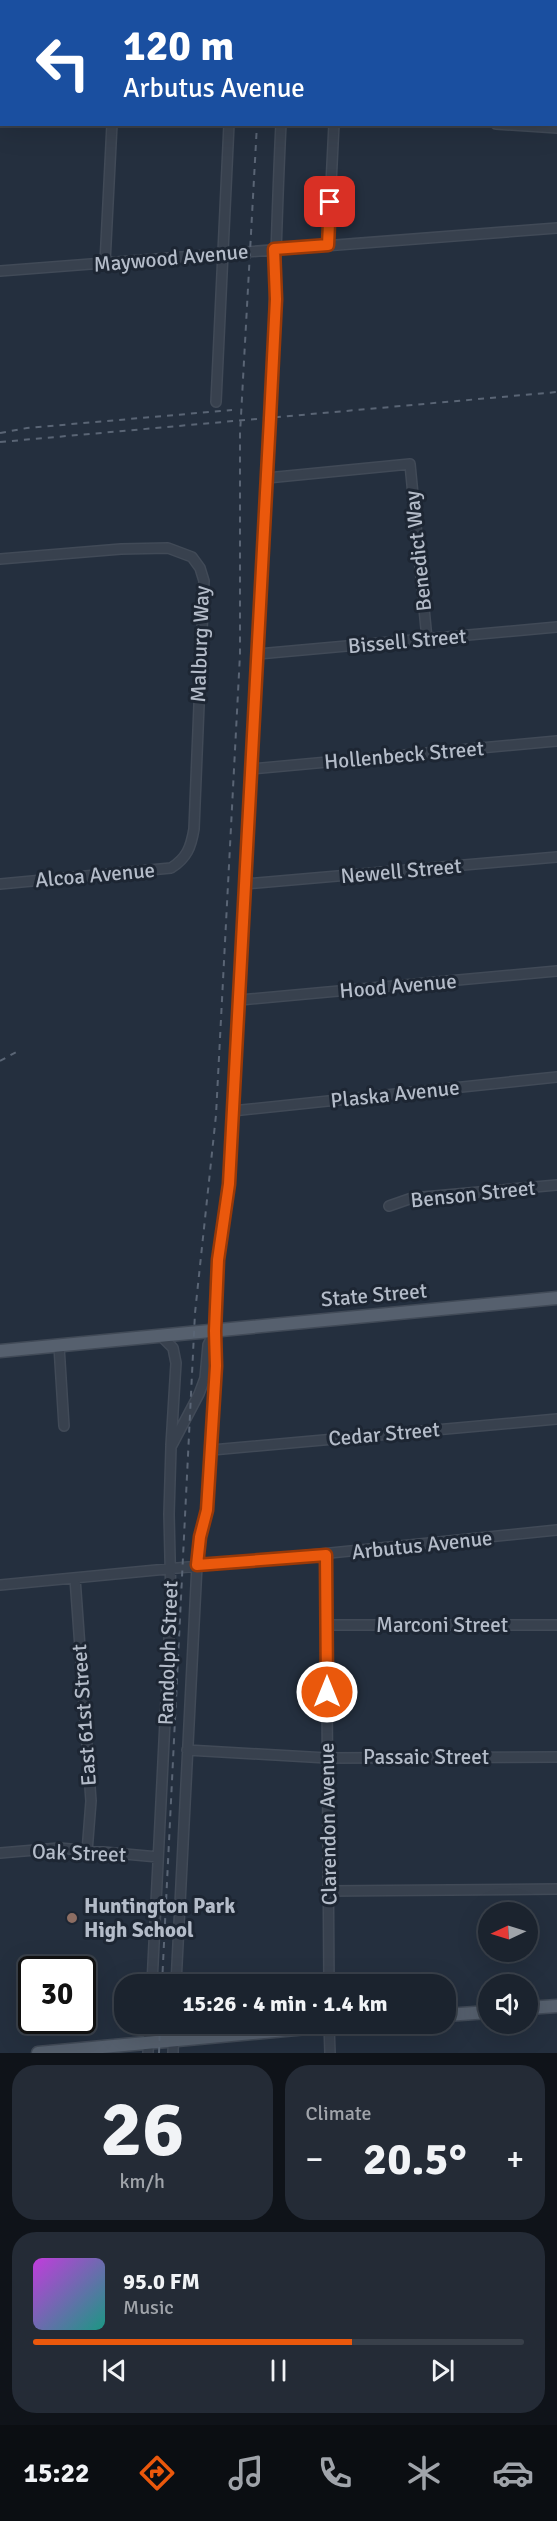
<!DOCTYPE html>
<html lang="en">
<head>
<meta charset="utf-8">
<style>
  :root { --surface:#1b232e; --page:#242b36; --text:#f1f3f6; --muted:#a0a4aa; --line:#39404a; --accent:#ea580c }
  body { margin:0; font-family:Signika,sans-serif; background:var(--page); color:var(--text); height:100vh; display:flex; flex-direction:column; font-size:22px; white-space:nowrap }
  * { box-sizing:border-box; margin:0 }
  p { font-size:20px; color:var(--muted) }
  .icon { flex:none; width:33px; height:33px; fill:none; stroke:currentColor; stroke-width:2; stroke-linecap:round; stroke-linejoin:round }
  .map { position:relative; height:2053px; overflow:hidden }
  .sheet { display:flex; flex-direction:column; gap:12px; padding:12px; background:#0f1319; flex:1 }
  .sheet>* { flex:none }
  .banner { position:absolute; left:0px; top:0px; width:558px; height:126px; box-shadow:0 6px 24px #0002,0 0 0 2px var(--line); background:#1a4fa0; color:#fff; overflow:hidden }
  .needle { width:39px; rotate:266deg }
  .controls { position:absolute; left:478px; top:1902px; display:grid; gap:12px }
  .controls a { display:grid; place-items:center; width:60px; height:60px; border-radius:50%; background:var(--surface); box-shadow:0 6px 24px #0002,0 0 0 2px var(--line); font-size:30px }
  .speed { position:absolute; left:18px; top:1956px; display:flex; gap:12px; font-size:30px; font-weight:700; text-align:center }
  .speed>* { display:grid; place-content:center; width:78px; height:78px; border-radius:50%; background:var(--surface); box-shadow:0 6px 24px #0002,0 0 0 2px var(--line); line-height:1 }
  .speed .limit { border:3px solid #111; border-radius:9px; background:#fff; color:#111 }
  .pin { position:absolute; display:grid; place-items:center; width:51px; height:51px; color:#fff; margin:-26px; border-radius:12px; box-shadow:0 3px 9px #0006 }
  .me { position:absolute; width:66px; margin:-33px; rotate:0deg; stroke-linejoin:round; filter:drop-shadow(0 0 4px #0008) }
  .turn { display:flex; align-items:center; gap:21px; height:126px; padding:0 24px; font-size:27px }
  .turn .icon { width:78px; height:78px; stroke-width:2.5 }
  .turn b { display:block; font-size:42px; line-height:51px }
  .big { font-size:45px; font-weight:700; line-height:1.1 }
  .sheet .tile { flex:1; display:flex; flex-direction:column; justify-content:center; gap:9px; min-width:0; padding:0 21px; border-radius:24px; background:var(--page) }
  .sheet .dial { align-items:center; gap:0 }
  .dial b { font-size:78px; line-height:1 }
  .song { display:flex; align-items:center; gap:18px }
  .cover { width:72px; height:72px; border-radius:9px; background:linear-gradient(135deg,hsl(290 70% 55%),hsl(170 70% 35%)) }
  .played { height:6px; border-radius:3px; background:linear-gradient(90deg,var(--accent) 65%,var(--line) 65%) }
  .keys { display:flex; justify-content:space-around; direction:ltr }
  .heat { display:flex; justify-content:space-between; align-items:center; font-size:33px; direction:ltr }
  .sheet .tiles { flex:1; display:grid; gap:12px; grid-template-columns:1fr 1fr }
  .tile:last-child { grid-column:span 2 }
  .trip { position:absolute; left:114px; top:1974px; width:342px; height:60px; border-radius:24px; background:var(--surface); box-shadow:0 6px 24px #0002,0 0 0 2px var(--line); font-weight:700; line-height:60px; text-align:center }
  .menu { display:flex; height:96px; justify-content:space-around; align-items:center; background:#0b0e12; color:var(--muted) }
  .menu .icon { width:42px; height:42px }
  .menu .on { color:var(--accent) }
  .menu b { font-size:27px; color:var(--text) }
  .map>svg:first-child { display:block }
  .lines { fill:none; stroke-linecap:round; stroke-linejoin:round }
  .minor-casing { stroke:#414a57; stroke-width:12 }
  .major-casing { stroke:#414a57; stroke-width:15 }
  .minor { stroke:#38414e; stroke-width:9 }
  .major { stroke:#56606e; stroke-width:12 }
  .rail { stroke:#5a6575; stroke-width:2; stroke-dasharray:6 6; stroke-linecap:butt }
  .route-casing { stroke:#983908; stroke-width:15 }
  .route { stroke:#ea580c; stroke-width:10 }
  .education-dot { fill:#8d6e63; stroke:#1d2633; stroke-width:2 }
  .labels { text-anchor:middle; dominant-baseline:central; stroke-width:6; stroke-linejoin:round; paint-order:stroke }
  .street-label { font-size:21px; fill:#b4bcc9; stroke:#1d2633 }
  .poi-label { font-size:21px; font-weight:bold; fill:#b4bcc9; stroke:#1d2633; text-anchor:start }
</style>
</head>
<body>
<div class="map">
<svg width="557" height="2053" viewBox="0 0 557 2053">
  <rect width="100%" height="100%" fill="#242f3e"/>
  <g class="lines">
    <defs>
      <path id="minor" d="M 458,0 L 481,2
        M 3,2 L 3,0
        M 119,2 L 119,0
        M 236,2 L 236,0
        M 287,2 L 287,0
        M 342,2 L 342,0
        M 556,7 L 557,7
        M 0,63 L 2,34
        M 496,124 L 557,128
        M 328,245 L 334,124
        M 105,263 L 112,124
        M 0,271 L 557,228
        M 216,402 L 229,124
        M 267,478 L 410,464 L 427,639
        M 0,559 L 121,549 L 168,548 L 192,557 L 200,568 L 204,581 L 194,829 C 191,847 187,858 171,868 L 0,884
        M 258,654 L 557,627
        M 251,769 L 557,741
        M 245,884 L 557,857
        M 240,1000 L 557,971
        M 232,1111 L 557,1077
        M 389,1206 L 412,1198 L 557,1185
        M 161,1336 L 173,1348 L 176,1363 L 171,1445
        M 59,1346 L 64,1426
        M 212,1450 L 557,1419
        M 326,1555 L 329,1984
        M 75,1578 L 91,1801 L 87,1852
        M 0,1585 C 186,1568 371,1549 557,1530
        M 326,1625 L 557,1625
        M 187,1750 L 327,1758 L 557,1757
        M 0,1853 L 59,1848 L 158,1857
        M 329,1891 L 557,1889
        M 152,1984 L 171,1600 L 169,1514 L 171,1447 L 199,1394 L 205,1378 L 208,1345 L 215,1331
        M 176,1984 L 197,1565 L 200,1537 L 207,1510 L 216,1366 L 215,1331 L 218,1260 L 229,1184 L 270,418 C 275,320 276,222 281,124
        M 329,2024 L 330,2053
        M 148,2053 L 149,2024
        M 173,2053 L 174,2024"/>
      <path id="major" d="M 0,1351 L 557,1298
        M 528,2008 L 557,2006
        M 446,2015 L 489,2012
        M 38,2053 L 350,2024"/>
    </defs>
    <use href="#minor" class="minor-casing"/>
    <use href="#major" class="major-casing"/>
    <use href="#minor" class="minor"/>
    <use href="#major" class="major"/>
    <path class="rail" d="M 263,2 L 263,0
      M 0,433 L 27,428 L 232,410
      M 0,442 L 557,392
      M 0,1061 L 18,1051
      M 162,1984 L 195,1313 L 216,1115 L 240,654 L 240,434 L 257,124
      M 159,2053 L 160,2024"/>
  </g>
  <g class="lines">
    <defs>
      <path id="route" d="M 327,1692 L 326,1555 L 197,1565 L 200,1537 L 207,1510 L 216,1366 L 215,1331 L 218,1260 L 229,1184 L 270,418 L 276,299 L 274,249 L 328,245 L 330,202"/>
    </defs>
    <use href="#route" class="route-casing"/>
    <use href="#route" class="route"/>
  </g>
  <circle class="education-dot" cx="72" cy="1918" r="6"/>
  <g class="labels">
    <g class="street-label">
      <text transform="translate(171 258) rotate(-5)">Maywood Avenue</text>
      <text transform="translate(418 551) rotate(-96)">Benedict Way</text>
      <text transform="translate(407 641) rotate(-5)">Bissell Street</text>
      <text transform="translate(200 644) rotate(-88)">Malburg Way</text>
      <text transform="translate(404 755) rotate(-5)">Hollenbeck Street</text>
      <text transform="translate(401 871) rotate(-5)">Newell Street</text>
      <text transform="translate(95 875) rotate(-5)">Alcoa Avenue</text>
      <text transform="translate(398 986) rotate(-5)">Hood Avenue</text>
      <text transform="translate(395 1094) rotate(-6)">Plaska Avenue</text>
      <text transform="translate(473 1194) rotate(-6)">Benson Street</text>
      <text transform="translate(374 1295) rotate(-5)">State Street</text>
      <text transform="translate(384 1434) rotate(-5)">Cedar Street</text>
      <text transform="translate(422 1545) rotate(-6)">Arbutus Avenue</text>
      <text x="442" y="1625">Marconi Street</text>
      <text transform="translate(168 1653) rotate(-88)">Randolph Street</text>
      <text transform="translate(84 1715) rotate(-94)">East 61st Street</text>
      <text x="426" y="1757">Passaic Street</text>
      <text transform="translate(328 1824) rotate(-91)">Clarendon Avenue</text>
      <text transform="translate(79 1853) rotate(2)">Oak Street</text>
    </g>
    <g class="poi-label">
      <text x="84" y="1906">Huntington Park<tspan x="84" dy="24">High School</tspan></text>
    </g>
  </g>
</svg>
<div class="controls">
<a><svg class="needle" viewBox="-14 -14 28 28"><path d="M0-13l5 13h-10z" fill="#e53935"/><path d="M0 13l5-13h-10z" fill="#a0a4aa"/></svg></a>
<a><svg class="icon" aria-label="sound" viewBox="0 0 24 24"><path d="M4 9h4l5-4v14l-5-4H4zM17 9q2 3 0 6"/></svg></a>
</div>
<div class="speed"><div class="limit">30</div></div>
<div class="pin" style="left:330px;top:202px;background:#d93025"><svg class="icon" aria-label="arrive" viewBox="0 0 24 24"><path d="M6 21V4h12l-3 4 3 4H6"/></svg></div>
<svg class="me" style="left:327px;top:1692px" viewBox="-20 -20 40 40"><circle r="17" fill="#ea580c" stroke="#fff" stroke-width="3"/><path d="M0-11L8 9 0 5-8 9z" fill="#fff"/></svg>
<div class="trip">15:26 · 4 min · 1.4 km</div>
<div class="banner">
<div class="turn"><svg class="icon" aria-label="left" viewBox="0 0 24 24"><path d="M17 20v-9H6M10 6l-5 5 5 5"/></svg><div><b>120 m</b>Arbutus Avenue</div></div>
</div>
</div>
<section class="sheet">
<div class="tiles">
<div class="tile dial"><b>26</b><p>km/h</p></div>
<div class="tile"><p>Climate</p>
<div class="heat"><a>−</a><b class="big">20.5°</b><a>+</a></div>
</div>
<div class="tile">
<div class="song"><i class="cover"></i><div><b>95.0 FM</b><p>Music</p></div></div>
<div class="played"></div>
<div class="keys"><svg class="icon" aria-label="previous" viewBox="0 0 24 24"><path d="M18 5L8 12l10 7zM5 5v14"/></svg><svg class="icon" aria-label="pause" viewBox="0 0 24 24"><path d="M8 5v14M16 5v14"/></svg><svg class="icon" aria-label="next" viewBox="0 0 24 24"><path d="M6 5l10 7-10 7zM19 5v14"/></svg></div>
</div>
</div>
</section>
<nav class="menu">
<b>15:22</b>
<svg class="icon on" aria-label="directions" viewBox="0 0 24 24"><path d="M12 3l9 9-9 9-9-9zM9 14v-3h6M13 9l2 2-2 2"/></svg>
<svg class="icon" aria-label="music" viewBox="0 0 24 24"><path d="M9 18V5l10-2v13"/><circle cx="6" cy="18" r="3"/><circle cx="16" cy="16" r="3"/></svg>
<svg class="icon" aria-label="phone" viewBox="0 0 24 24"><path d="M5 4h4l2 5-3 2q2 4 5 5l2-3 5 2v4C11 20 4 13 5 4z"/></svg>
<svg class="icon" aria-label="climate" viewBox="0 0 24 24"><path d="M12 3v18M4 7l16 10M4 17L20 7"/></svg>
<svg class="icon" aria-label="car" viewBox="0 0 24 24"><path d="M5 17H2v-5l4-1 3-4h7l3 4 3 1v5h-3M9 17h6M6 11h13"/><circle cx="7" cy="17" r="2"/><circle cx="17" cy="17" r="2"/></svg>
</nav>
</body>
</html>
